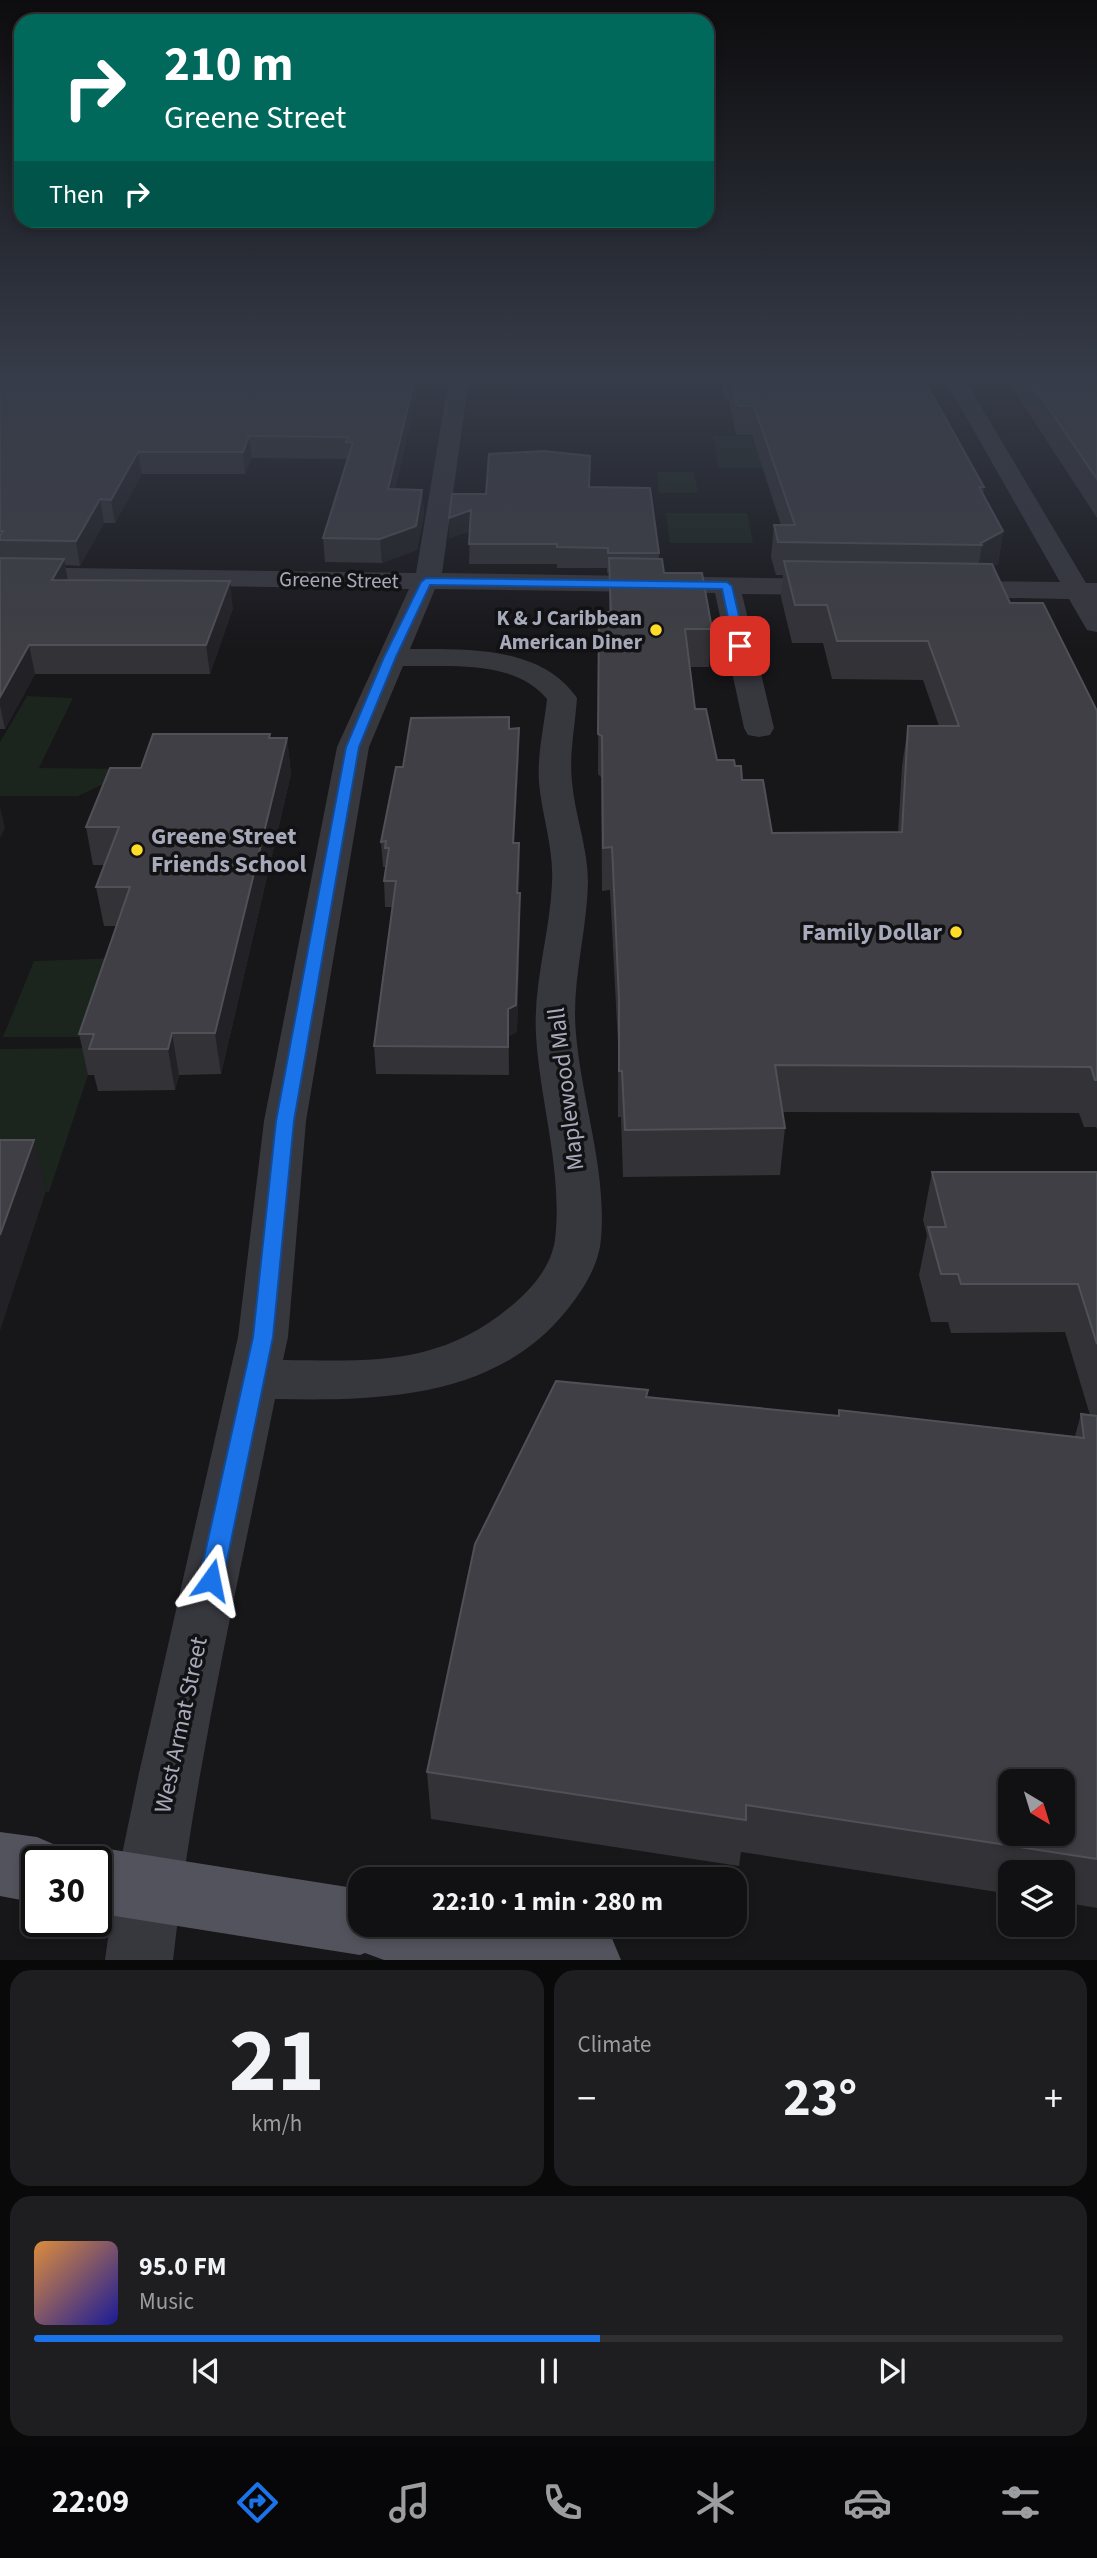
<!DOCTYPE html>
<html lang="en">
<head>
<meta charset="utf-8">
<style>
  :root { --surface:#111013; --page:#1e1e21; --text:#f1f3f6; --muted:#9c9da0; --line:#303033; --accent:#1a73e8 }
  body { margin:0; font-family:"Source Sans 3",sans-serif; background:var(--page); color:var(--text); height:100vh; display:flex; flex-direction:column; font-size:26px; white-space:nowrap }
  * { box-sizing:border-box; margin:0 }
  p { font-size:23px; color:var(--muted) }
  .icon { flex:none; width:38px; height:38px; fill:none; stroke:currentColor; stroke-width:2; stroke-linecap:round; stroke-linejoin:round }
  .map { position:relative; height:1960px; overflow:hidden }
  .panel { display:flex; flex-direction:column; gap:10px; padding:10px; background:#09090a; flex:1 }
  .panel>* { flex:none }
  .banner { position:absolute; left:14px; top:14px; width:700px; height:214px; border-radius:21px; box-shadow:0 4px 10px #0003,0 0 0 2px var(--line); background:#00695c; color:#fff; overflow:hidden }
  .needle { width:46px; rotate:142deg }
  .controls { position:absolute; left:998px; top:1769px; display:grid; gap:14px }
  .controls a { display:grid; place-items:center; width:77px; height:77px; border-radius:14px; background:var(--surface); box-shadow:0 4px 10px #0003,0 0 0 2px var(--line); font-size:35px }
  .speed { position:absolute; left:21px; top:1846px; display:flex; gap:14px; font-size:35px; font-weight:700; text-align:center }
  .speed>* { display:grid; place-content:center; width:91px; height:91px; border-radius:50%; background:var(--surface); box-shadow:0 4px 10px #0003,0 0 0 2px var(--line); line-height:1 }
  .speed .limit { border:4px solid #111; border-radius:10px; background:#fff; color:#111 }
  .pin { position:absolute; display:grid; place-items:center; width:60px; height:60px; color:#fff; margin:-30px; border-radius:14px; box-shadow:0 4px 10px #0006 }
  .me { position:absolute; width:77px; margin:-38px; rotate:12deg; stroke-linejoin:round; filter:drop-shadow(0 0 5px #0008) }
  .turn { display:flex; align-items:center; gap:24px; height:147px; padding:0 35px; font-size:32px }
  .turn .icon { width:91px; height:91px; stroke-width:2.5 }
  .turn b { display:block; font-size:49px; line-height:60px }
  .then { display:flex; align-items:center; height:66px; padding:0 35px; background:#0003; gap:14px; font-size:26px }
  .big { font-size:52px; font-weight:700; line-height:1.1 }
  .panel .card { flex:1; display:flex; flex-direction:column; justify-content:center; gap:10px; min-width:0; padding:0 24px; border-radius:21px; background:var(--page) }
  .panel .dial { align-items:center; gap:0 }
  .dial b { font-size:91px; line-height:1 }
  .song { display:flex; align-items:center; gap:21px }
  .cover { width:84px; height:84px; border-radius:10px; background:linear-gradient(135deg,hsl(30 70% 55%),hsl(240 70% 35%)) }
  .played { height:7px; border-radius:4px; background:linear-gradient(90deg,var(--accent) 55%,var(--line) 55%) }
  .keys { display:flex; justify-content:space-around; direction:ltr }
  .heat { display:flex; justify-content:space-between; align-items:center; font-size:38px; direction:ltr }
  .panel .tiles { flex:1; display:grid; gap:10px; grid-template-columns:1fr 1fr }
  .card:last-child { grid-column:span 2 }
  .trip { position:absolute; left:348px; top:1867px; width:399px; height:70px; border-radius:21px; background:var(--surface); box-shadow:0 4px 10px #0003,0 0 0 2px var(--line); font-weight:700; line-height:70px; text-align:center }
  .tab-bar { display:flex; height:112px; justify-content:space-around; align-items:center; background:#070608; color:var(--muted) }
  .tab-bar .icon { width:49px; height:49px }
  .tab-bar .current { color:var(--accent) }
  .tab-bar b { font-size:32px; color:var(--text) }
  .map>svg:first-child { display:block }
  .green { fill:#1c241e }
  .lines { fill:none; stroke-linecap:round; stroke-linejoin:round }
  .minor { fill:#37373e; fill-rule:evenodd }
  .major { fill:#53535d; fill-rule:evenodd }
  .wall { fill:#333237 }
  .shaded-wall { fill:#222125 }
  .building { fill:#3f3f45; stroke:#505057; stroke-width:2; fill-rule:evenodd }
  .route { fill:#1a73e8; stroke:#114b97; stroke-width:2 }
  .poi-dot { fill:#ffdc28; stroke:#121114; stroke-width:2.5 }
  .labels { text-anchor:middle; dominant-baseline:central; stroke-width:7; stroke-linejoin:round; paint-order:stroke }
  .far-street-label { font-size:21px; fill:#a7aaba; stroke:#121114 }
  .far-poi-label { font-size:21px; font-weight:bold; fill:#a7aaba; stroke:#121114; text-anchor:end }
  .poi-label { font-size:24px; font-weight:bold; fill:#a7aaba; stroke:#121114; text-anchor:start }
  .street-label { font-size:24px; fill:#a7aaba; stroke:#121114 }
</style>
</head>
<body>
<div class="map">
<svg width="1097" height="1960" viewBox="0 0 1097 1960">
  <rect width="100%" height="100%" fill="#171619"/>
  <path class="green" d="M 713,436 L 764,436 L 767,468 L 718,468 Z
    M 657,472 L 694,472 L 698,493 L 659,493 Z
    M 666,513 L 747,513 L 753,543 L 670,543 Z
    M 27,696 L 73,698 L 39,768 L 135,769 L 78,796 L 0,796 L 0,742 Z
    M 118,958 L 91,1037 L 3,1037 L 34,961 Z
    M 97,1048 L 49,1192 L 0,1192 L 0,1049 Z"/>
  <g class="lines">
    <path class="minor" d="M 449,378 L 469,378 L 442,573 L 834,579 L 843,581 L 847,587 L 843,593 L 834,595 L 742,594 L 774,728 L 770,735 L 759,737 L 748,735 L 744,728 L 715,593 L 435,589 L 410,649 C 468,649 541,646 577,698 C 575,727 569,754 572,782 C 575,816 588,848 588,882 C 587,933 571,983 576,1034 C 582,1103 607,1170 601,1239 C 599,1265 583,1290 567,1310 C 496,1399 379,1401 275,1399 C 238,1585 194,1771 173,1960 L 105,1960 L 115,1888 L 139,1773 L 238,1337 L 264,1121 L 337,747 L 409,589 L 0,583 L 0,567 L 416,573 ZM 403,666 C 450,667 514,659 547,699 C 544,727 537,754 539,783 C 542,816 554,849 552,883 C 550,934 533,983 536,1035 C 540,1103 563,1171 555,1240 C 551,1265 535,1285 517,1301 C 443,1366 376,1361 283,1360 L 288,1337 L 306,1121 L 369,747 Z
      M 944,378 L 964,378 L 1086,583 L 1097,583 L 1097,632 L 1087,630 L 1069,599 L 950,597 L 941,595 L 937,589 L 941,583 L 950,581 L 1060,582 Z"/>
    <path class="major" d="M 0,1832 L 37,1837 L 60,1847 L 66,1862 L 37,1862 L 37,1903 L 0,1896 Z
      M 96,1847 L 360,1889 L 360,1925 L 587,1926 L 611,1936 L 621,1960 L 384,1960 L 365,1953 L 360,1955 L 96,1913 L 96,1862 L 71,1862 L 73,1857 Z"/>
  </g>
  <path class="wall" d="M 0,378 L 416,399 L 395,489 L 422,490 L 424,513 L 417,550 L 382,563 L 325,562 L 323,538 L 347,459 L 252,458 L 245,474 L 142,474 L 115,523 L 104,523 L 80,566 L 65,565 L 68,580 L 233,608 L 210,674 L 35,674 L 5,729 L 0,729 Z
    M 719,378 L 923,378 L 984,487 L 983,495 L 1003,531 L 998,564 L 993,566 L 1010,603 L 1097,711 L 1097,1129 L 1096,1127 L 1084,1127 L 1079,1113 L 782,1112 L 785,1128 L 780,1175 L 623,1177 L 621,1117 L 618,1117 L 618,1044 L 610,890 L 602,891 L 601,777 L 598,774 L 599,612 L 609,612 L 609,573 L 607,573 L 607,568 L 557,568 L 557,564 L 469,564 L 470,531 L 449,538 L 449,518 L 486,494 L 589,487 L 659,553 L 659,558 L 664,573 L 712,629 L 709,667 L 690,667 L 695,709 L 717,760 L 735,766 L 742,780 L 772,833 L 898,832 L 902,766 L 908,726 L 939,726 L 923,680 L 832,679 L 823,643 L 792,643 L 781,597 L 783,575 L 776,575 L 771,557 L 774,525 L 781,525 L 752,435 L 736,435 L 729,400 L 724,400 Z
    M 1006,378 L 1097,378 L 1097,518 Z
    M 519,728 L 519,753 L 514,843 L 519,843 L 519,893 L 520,919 L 517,1032 L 509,1036 L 509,1075 L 376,1074 L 374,1046 L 393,907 L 385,907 L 384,881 L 386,867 L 383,867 L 381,842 L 509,729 Z
    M 270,734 L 270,738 L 287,738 L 291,774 L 221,1074 L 179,1075 L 175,1090 L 98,1091 L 94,1075 L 88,1075 L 79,1034 L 116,926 L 104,926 L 96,887 L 104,865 L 93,865 L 86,827 L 141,768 Z
    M 932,1172 L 1097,1172 L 1097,1908 L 1062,1902 L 1062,1872 L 1010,1872 L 1010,1894 L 741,1852 L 739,1866 L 431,1819 L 427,1772 L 648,1397 L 838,1416 L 839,1410 L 1075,1436 L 1081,1414 L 1090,1415 L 1065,1332 L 951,1333 L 948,1322 L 931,1322 L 919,1275 L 927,1235 L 923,1220 Z"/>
  <path class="shaded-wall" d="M 415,378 L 419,378 L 416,399 L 389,513 L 388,489 Z
    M 249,436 L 252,458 L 245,474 L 243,452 Z
    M 138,452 L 142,474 L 115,523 L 111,500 Z
    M 422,490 L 424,513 L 417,550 L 382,563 L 380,539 Z
    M 100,499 L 104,523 L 80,566 L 76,541 Z
    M 471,510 L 472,530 L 449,538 L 449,518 Z
    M 1003,531 L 998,564 L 977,575 L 982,545 L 981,543 Z
    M 64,559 L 69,587 L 52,580 Z
    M 230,581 L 233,608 L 210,674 L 206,645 Z
    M 29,645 L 35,674 L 5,729 L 0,705 L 0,697 Z
    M 519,728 L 519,753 L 513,868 L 513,843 Z
    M 287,738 L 291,774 L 221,1074 L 215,1033 Z
    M 0,807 L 5,828 L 0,838 Z
    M 519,843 L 520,868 L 518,919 L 517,893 Z
    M 520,893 L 520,919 L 517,1032 L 509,1036 L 509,1075 L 508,1009 Z
    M 172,1033 L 179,1075 L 175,1090 L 168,1049 Z
    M 34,1140 L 46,1191 L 0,1331 L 0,1235 Z"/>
  <path class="building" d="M 0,378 L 415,378 L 388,489 L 422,490 L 416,526 L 380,539 L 323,538 L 353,442 L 346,442 L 348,437 L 249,436 L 243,452 L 138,452 L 111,500 L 100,499 L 76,541 L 0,540 L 0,536 L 3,531 L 0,531 Z
    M 732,378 L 923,378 L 984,487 L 979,487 L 1003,531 L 981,543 L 982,545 L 778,542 L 774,525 L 795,525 L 754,406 L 738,406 Z
    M 1028,378 L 1097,378 L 1097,479 Z
    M 544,451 L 590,456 L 589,487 L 650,488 L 659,553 L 608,553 L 608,548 L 557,547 L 557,544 L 469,544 L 471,510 L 449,518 L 452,494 L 486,494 L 489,454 Z
    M 0,558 L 64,559 L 52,580 L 230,581 L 206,645 L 29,645 L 0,697 Z
    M 609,558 L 662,559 L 664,573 L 702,573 L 712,629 L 685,629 L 695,709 L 706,709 L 717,760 L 734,760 L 735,766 L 741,766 L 742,780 L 763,780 L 772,833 L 902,832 L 908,726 L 959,726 L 928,641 L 837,641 L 827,605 L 795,605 L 784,561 L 992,564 L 1010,603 L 1043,603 L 1097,711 L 1097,1080 L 1095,1080 L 1091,1067 L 775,1065 L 785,1128 L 625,1130 L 622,1071 L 619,1071 L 619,999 L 612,847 L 603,848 L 602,736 L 598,734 L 599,612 L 611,612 Z
    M 509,717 L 509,729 L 519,728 L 513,843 L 519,843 L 517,893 L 520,893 L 516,1005 L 508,1009 L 508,1047 L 374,1046 L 396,881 L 384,881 L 389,848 L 385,848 L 386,841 L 381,842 L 396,767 L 403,767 L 411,718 Z
    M 153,734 L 270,734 L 269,738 L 287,738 L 215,1033 L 172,1033 L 168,1049 L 89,1049 L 94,1034 L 79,1034 L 130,887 L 96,887 L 119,827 L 86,827 L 110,768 L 141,768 Z
    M 0,1140 L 34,1140 L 0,1235 Z
    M 932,1172 L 1097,1172 L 1097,1344 L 1078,1284 L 961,1284 L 958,1274 L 941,1274 L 928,1227 L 946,1227 Z
    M 556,1381 L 648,1390 L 646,1397 L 839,1416 L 839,1410 L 1084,1438 L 1081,1414 L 1097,1416 L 1097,1859 L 746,1805 L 746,1820 L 427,1772 L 475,1544 ZM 1010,1782 L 1062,1782 L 1062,1834 L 1010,1834 Z"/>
  <linearGradient id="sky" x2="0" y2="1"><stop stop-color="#0d0c0e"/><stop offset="0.58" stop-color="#363c49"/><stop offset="1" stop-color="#363c49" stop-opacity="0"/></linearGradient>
  <rect width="1097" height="653" fill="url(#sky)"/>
  <path class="route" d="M 426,578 L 727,582 L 732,586 L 746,646 L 740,650 L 734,646 L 722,589 L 430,585 L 396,657 L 359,747 L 294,1121 L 273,1337 L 223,1580 L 219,1588 L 211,1591 L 203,1588 L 199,1580 L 253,1337 L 276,1121 L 346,747 L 384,657 L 421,582 Z"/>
  <g class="poi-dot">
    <circle cx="656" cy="630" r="7"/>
    <circle cx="137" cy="850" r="7"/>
    <circle cx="956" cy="932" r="7"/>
  </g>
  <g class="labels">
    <g class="far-street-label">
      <text transform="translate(339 580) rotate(1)">Greene Street</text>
    </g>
    <g class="far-poi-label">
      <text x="642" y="618">K &amp; J Caribbean<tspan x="642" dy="24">American Diner</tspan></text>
    </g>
    <g class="poi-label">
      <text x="151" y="836">Greene Street<tspan x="151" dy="28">Friends School</tspan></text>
      <text x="942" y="932" text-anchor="end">Family Dollar</text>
    </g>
    <g class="street-label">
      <text transform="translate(566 1089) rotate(-97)">Maplewood Mall</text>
      <text transform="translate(181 1725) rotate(-78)">West Armat Street</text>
    </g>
  </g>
</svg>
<div class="controls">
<a><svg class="needle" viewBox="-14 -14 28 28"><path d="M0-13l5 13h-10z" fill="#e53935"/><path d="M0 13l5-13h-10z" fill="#9c9da0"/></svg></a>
<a><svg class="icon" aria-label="layers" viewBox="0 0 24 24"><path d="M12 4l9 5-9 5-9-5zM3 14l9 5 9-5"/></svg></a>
</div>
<div class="speed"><div class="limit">30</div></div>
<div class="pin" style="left:740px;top:646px;background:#d93025"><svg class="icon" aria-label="arrive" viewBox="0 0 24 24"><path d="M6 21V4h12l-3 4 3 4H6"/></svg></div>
<svg class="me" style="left:211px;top:1580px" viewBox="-20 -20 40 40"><path d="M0-17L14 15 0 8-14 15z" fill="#1a73e8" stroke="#fff" stroke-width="4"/></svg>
<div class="trip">22:10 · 1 min · 280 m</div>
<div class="banner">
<div class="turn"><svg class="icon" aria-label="right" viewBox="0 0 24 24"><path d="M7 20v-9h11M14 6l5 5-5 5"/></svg><div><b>210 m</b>Greene Street</div></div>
<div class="then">Then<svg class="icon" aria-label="right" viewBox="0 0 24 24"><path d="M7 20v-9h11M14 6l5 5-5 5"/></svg></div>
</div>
</div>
<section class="panel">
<div class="tiles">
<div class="card dial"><b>21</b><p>km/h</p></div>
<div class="card"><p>Climate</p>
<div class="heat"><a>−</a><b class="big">23°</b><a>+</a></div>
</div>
<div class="card">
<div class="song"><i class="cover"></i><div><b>95.0 FM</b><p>Music</p></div></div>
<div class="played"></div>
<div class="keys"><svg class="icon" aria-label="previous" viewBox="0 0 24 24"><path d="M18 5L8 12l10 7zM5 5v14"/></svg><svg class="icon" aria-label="pause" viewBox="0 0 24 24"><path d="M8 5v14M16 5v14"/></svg><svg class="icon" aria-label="next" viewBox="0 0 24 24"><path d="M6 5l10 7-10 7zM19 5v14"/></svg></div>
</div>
</div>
</section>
<nav class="tab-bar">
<b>22:09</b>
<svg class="icon current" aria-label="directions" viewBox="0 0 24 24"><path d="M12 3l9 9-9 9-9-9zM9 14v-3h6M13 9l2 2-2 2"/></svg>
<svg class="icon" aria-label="music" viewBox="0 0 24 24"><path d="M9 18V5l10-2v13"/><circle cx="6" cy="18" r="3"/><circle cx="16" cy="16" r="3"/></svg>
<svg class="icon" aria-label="phone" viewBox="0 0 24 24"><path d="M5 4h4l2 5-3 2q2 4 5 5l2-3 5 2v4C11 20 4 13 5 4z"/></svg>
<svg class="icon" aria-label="climate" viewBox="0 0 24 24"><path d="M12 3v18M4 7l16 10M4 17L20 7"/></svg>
<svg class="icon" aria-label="car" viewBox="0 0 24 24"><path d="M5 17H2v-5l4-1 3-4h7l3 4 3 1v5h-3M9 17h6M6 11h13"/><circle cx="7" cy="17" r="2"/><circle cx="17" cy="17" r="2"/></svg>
<svg class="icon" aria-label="filters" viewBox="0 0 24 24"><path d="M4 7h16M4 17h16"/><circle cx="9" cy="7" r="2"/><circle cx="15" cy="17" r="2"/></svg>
</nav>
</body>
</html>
